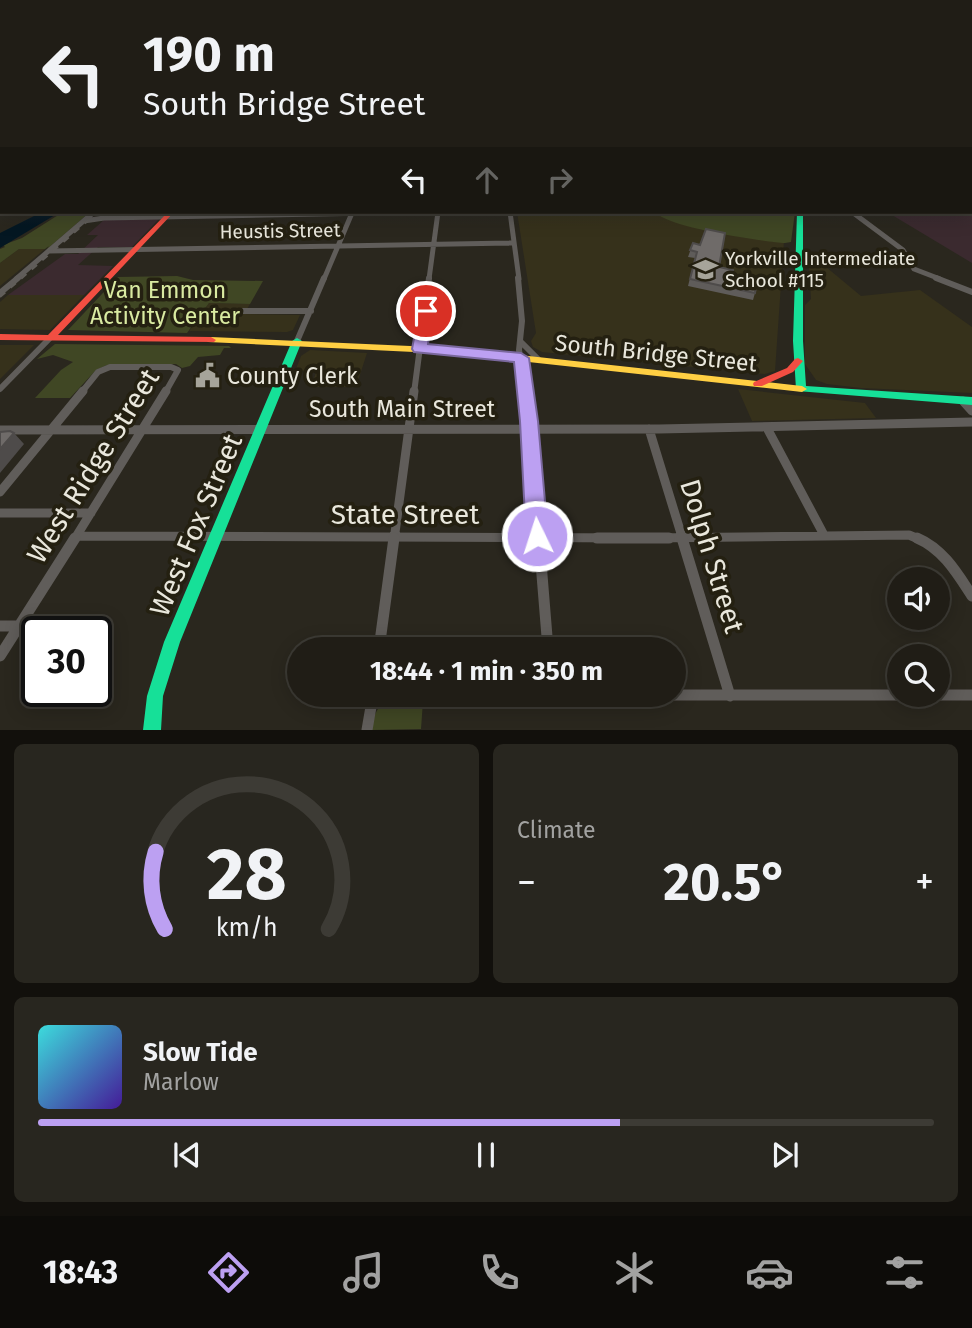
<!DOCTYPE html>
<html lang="en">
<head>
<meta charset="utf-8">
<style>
  :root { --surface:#201d16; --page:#28261f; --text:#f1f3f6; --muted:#a2a2a1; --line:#3d3b35; --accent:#bca0f2 }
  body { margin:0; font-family:"Fira Sans",sans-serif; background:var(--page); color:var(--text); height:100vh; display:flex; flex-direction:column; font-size:26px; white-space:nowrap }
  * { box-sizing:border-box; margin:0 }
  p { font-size:23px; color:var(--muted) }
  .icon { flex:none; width:38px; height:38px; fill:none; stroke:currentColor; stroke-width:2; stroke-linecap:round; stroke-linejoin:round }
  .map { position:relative; height:730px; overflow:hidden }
  .panel { display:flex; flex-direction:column; gap:14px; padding:14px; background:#12100c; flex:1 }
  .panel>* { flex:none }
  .guide { position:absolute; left:0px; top:0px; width:973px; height:214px; box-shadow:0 4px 18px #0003,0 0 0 2px var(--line); background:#201d16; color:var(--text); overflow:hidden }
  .fabs { position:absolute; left:887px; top:567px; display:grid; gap:14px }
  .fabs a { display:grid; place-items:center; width:63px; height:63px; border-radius:50%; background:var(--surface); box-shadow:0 4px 18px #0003,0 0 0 2px var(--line); font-size:35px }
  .speed { position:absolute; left:21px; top:616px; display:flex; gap:14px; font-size:35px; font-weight:700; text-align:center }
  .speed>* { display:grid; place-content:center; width:91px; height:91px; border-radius:50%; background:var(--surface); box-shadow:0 4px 18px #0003,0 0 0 2px var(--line); line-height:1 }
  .speed .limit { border:4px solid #111; border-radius:10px; background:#fff; color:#111 }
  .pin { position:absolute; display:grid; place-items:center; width:60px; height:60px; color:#fff; margin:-30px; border:4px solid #fff; border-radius:50%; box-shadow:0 2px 7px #0007 }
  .me { position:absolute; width:77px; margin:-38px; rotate:356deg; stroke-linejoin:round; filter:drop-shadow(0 0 5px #0008) }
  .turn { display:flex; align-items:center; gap:24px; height:147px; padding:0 28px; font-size:32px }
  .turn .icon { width:91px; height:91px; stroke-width:2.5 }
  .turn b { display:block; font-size:49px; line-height:60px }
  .lanes { display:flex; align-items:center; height:66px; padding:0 28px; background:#0003; justify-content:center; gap:35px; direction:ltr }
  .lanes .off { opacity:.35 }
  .big { font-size:52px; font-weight:700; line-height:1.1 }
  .panel .card { flex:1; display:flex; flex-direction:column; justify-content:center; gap:10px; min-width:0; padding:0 24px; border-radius:10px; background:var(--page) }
  .panel .dial { align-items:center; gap:0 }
  .dial svg { height:182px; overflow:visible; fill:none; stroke:var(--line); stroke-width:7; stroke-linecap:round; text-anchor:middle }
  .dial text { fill:var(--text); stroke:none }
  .song { display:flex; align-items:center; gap:21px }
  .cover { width:84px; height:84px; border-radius:10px; background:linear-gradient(135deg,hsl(180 70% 55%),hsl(260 70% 35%)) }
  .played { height:7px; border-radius:4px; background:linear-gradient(90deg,var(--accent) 65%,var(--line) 65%) }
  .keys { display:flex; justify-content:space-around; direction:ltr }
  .heat { display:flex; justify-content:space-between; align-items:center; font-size:38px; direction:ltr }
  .panel .tiles { flex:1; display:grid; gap:14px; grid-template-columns:1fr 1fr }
  .card:last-child { grid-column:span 2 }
  .trip { position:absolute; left:287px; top:637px; width:399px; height:70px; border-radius:35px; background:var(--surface); box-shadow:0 4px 18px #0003,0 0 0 2px var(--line); font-weight:700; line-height:70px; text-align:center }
  .dock { display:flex; height:112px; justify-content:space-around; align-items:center; background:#0d0c09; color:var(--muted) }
  .dock .icon { width:49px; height:49px }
  .dock .selected { color:var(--accent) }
  .dock b { font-size:32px; color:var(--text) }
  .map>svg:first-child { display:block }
  .built { fill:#36311b }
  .industrial { fill:#3b2a2f }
  .green { fill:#404724 }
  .water { fill:#041722 }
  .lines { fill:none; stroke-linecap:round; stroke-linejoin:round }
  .street-far3 { stroke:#605d5a; stroke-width:5 }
  .street-far2 { stroke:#605d5a; stroke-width:6 }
  .street-far1 { stroke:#605d5a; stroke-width:9 }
  .street { stroke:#605d5a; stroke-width:11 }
  .fast { fill:#16e098; fill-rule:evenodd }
  .slow { fill:#ffcf43; fill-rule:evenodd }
  .jam { fill:#f24e42; fill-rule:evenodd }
  .rail { stroke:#615e5a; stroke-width:2; stroke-dasharray:7 7; stroke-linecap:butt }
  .wall { fill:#5f5c5a }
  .shaded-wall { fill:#4e4b4a }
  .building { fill:#6f6b69; stroke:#4e4b4a; stroke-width:2 }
  .route { fill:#bca0f2; stroke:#7a689d; stroke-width:2 }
  .labels { text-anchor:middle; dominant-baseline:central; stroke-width:7; stroke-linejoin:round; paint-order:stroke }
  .far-street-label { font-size:19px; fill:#e9e7dc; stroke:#242011 }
  .far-poi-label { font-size:19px; fill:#e9e7dc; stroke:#242011; text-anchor:start }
  .park-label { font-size:23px; fill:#d9eaa1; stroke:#242011 }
  .street-label { font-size:23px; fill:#e9e7dc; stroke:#242011 }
  .poi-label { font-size:23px; fill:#e9e7dc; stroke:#242011; text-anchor:start }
  .near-street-label { font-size:28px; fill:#e9e7dc; stroke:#242011 }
</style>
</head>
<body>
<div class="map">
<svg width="972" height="730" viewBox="0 0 972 730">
  <rect width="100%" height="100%" fill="#2a271e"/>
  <path class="built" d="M 517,212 L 786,212 L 775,371 L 765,374 L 542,352 L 533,347 L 531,341 L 536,333 Z
    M 19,249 L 45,249 L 0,286 L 0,263 Z
    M 808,252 L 861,296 L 920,290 L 972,327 L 972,393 L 861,388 L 827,384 L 816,380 L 805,364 L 805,305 L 811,299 Z
    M 8,295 L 84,295 L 50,330 L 0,329 L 0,302 Z
    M 209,303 L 250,304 L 244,314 L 300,315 L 293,330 L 287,332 L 189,331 Z
    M 0,345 L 34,345 L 0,379 Z
    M 310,350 L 367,353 L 356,387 L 311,387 L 317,370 L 295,371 L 301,356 Z
    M 738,389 L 865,403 L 876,418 L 752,421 Z"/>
  <path class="industrial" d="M 972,165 L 972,263 L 887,212 L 971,212 Z
    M 159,219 L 132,247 L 98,247 L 78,265 L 113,266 L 84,295 L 8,295 L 65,254 L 78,254 L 98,235 L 87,235 L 104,220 Z"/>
  <path class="green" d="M 63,212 L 90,212 L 46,250 L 49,246 L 45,249 L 19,249 L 0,263 L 0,249 L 5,247 L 3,245 L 22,238 Z
    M 655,212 L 795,212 L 791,242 L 785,243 C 760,241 669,228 655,212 Z
    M 177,276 L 193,280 L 263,281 L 250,304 L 209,303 L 187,333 L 68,330 L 118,277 Z
    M 55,344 L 229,346 L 231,348 L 224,348 L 220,355 L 198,357 L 190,366 L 182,368 L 176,364 L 107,365 L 96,370 L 70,398 L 35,398 L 61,370 L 73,362 L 53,355 L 37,359 Z
    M 391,701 L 423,701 L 421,729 L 372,730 C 374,716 376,704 391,701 Z"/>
  <path class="water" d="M 42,212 L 60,212 L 0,248 L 0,233 Z"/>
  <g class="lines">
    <path class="street-far3" d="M 510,212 L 519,279
      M 852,212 L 903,250 L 914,269 L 940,279
      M 84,221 L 104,218 L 424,212
      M 49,251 L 512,243
      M 16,279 L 94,212
      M 324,279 L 352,213
      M 429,279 L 438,212"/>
    <path class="street-far2" d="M 518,278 L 522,321 L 519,350 L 526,393
      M 936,278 L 972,292
      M 0,293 L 18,278
      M 239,311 L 311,311
      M 297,341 L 324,278
      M 522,343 L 539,360
      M 0,389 L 51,337
      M 81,393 L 98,372 L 110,367 L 171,367 L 178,370 L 165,393
      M 414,393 L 429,278"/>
    <path class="street-far1" d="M 526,391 L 539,540
      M 963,401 L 972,411
      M 767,428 L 824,535
      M 649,429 L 683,540
      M 0,430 L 659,429 L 972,422
      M 0,492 L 83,391
      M 0,513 L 91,513
      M 77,536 L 652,538 L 909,535 L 921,540
      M 74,540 L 166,391
      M 394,540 L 414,391"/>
    <path class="street" d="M 539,538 L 548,649
      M 597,538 L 669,538
      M 682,538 L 730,696
      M 917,538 C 943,549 957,573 972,596
      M 0,626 L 19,626
      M 379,649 L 394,538
      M 0,656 L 75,538
      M 492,695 L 553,695
      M 592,695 L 972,695
      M 367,730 L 373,695"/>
    <path class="fast" d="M 797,212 L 803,212 L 803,341 L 806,386 L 972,397 L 972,405 L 797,391 L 796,389 L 793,341 Z
      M 297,338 L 302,341 L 180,642 L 163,696 L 161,730 L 143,730 L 147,696 L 164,642 L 292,341 Z"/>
    <path class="slow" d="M 211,337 L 455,348 L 802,386 L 807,389 L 802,392 L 455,354 L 208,342 L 206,340 Z"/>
    <path class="jam" d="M 168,212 L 174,212 L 58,335 L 211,337 L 216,340 L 214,342 L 0,340 L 0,334 L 48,335 Z
      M 798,358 L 803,361 L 793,372 L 762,386 L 754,386 L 753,384 L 754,382 L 787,368 L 795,359 Z"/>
    <path class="rail" d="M 0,297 L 98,212"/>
  </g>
  <path class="wall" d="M 693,243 L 719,267 L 732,274 L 755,293 L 753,300 L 688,286 L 695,258 L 688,257 Z"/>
  <path class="shaded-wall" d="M 14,433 L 24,444 L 0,473 L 0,449 Z"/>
  <path class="building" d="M 706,229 L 725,233 L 719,267 L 733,270 L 732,274 L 735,276 L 757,281 L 755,293 L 690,279 L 697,252 L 690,250 L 693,243 L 700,245 Z
    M 10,431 L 14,433 L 0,449 L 0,432 Z"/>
  <linearGradient id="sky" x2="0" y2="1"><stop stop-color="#171510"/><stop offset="0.55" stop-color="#44474c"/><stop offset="1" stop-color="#44474c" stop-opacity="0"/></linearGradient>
  <rect width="972" height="226" fill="url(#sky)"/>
  <path class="route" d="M 426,306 L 433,311 L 428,344 L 521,353 L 529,358 L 538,421 L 548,536 L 545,543 L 537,546 L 530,543 L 526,536 L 520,421 L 514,362 L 414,352 L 412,349 L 419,311 Z"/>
  <defs>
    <symbol id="school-bare" viewBox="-9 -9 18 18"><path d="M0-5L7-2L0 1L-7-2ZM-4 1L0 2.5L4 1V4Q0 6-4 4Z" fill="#a6a49a" stroke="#242011" stroke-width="2.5" paint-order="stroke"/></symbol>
    <symbol id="civic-bare" viewBox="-9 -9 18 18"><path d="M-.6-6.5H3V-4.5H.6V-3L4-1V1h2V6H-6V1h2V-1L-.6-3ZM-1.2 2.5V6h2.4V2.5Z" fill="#a6a49a" stroke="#242011" stroke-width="2.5" paint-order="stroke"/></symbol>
  </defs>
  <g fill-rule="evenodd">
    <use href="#school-bare" x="688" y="252" width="35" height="35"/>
    <use href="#civic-bare" x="190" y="358" width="35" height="35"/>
  </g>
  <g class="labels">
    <g class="far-street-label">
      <text transform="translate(280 231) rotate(-1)">Heustis Street</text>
    </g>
    <g class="far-poi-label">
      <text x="725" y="258">Yorkville Intermediate<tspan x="725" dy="22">School #115</tspan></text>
    </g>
    <g class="park-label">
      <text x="165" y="290">Van Emmon<tspan x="165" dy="26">Activity Center</tspan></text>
    </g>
    <g class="street-label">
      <text transform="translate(656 353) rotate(6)">South Bridge Street</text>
      <text x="402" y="409">South Main Street</text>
    </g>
    <g class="poi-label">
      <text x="227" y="376">County Clerk</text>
    </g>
    <g class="near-street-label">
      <text transform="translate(93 466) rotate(-58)">West Ridge Street</text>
      <text x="405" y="514">State Street</text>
      <text transform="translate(196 525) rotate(-67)">West Fox Street</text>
      <text transform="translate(712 556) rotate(73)">Dolph Street</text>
    </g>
  </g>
</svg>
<div class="fabs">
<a><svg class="icon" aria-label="sound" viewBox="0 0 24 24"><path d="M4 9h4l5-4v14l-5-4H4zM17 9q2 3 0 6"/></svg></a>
<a><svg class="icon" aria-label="search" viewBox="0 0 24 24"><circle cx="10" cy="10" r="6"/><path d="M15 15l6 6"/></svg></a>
</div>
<div class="speed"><div class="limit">30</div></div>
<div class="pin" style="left:426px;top:311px;background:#d93025"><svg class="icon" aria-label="arrive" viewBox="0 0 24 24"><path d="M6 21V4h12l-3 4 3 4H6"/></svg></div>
<svg class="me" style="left:537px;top:536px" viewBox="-20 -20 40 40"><circle r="17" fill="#bca0f2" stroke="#fff" stroke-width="3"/><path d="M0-11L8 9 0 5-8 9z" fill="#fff"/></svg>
<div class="trip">18:44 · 1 min · 350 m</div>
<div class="guide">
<div class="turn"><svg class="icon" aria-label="left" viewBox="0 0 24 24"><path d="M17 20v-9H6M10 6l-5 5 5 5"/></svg><div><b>190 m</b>South Bridge Street</div></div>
<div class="lanes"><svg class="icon" aria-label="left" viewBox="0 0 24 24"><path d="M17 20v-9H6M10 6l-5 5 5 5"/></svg><svg class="icon off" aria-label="ahead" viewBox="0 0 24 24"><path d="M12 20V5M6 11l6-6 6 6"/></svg><svg class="icon off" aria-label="right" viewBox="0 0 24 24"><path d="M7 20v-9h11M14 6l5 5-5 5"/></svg></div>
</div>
</div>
<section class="panel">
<div class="tiles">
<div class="card dial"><svg viewBox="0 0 100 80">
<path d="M14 69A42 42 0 1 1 86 69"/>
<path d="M14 69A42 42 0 0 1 10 35" stroke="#bca0f2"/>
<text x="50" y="56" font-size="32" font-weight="700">28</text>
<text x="50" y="72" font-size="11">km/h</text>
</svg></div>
<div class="card"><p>Climate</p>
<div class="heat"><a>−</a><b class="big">20.5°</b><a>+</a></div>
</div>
<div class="card">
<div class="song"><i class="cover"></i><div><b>Slow Tide</b><p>Marlow</p></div></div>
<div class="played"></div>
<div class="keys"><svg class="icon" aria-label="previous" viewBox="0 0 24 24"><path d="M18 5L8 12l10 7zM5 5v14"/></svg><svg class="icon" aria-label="pause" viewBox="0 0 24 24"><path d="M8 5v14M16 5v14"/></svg><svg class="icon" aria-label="next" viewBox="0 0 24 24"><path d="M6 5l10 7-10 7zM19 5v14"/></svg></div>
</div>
</div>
</section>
<nav class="dock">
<b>18:43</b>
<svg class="icon selected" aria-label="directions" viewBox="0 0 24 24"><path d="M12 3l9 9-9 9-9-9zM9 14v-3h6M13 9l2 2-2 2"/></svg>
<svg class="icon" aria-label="music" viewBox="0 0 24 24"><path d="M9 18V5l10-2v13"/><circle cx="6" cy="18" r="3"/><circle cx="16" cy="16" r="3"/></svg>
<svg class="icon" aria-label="phone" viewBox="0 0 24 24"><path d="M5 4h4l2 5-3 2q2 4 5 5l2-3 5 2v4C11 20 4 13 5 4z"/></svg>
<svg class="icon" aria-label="climate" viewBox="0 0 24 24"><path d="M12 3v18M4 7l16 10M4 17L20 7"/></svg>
<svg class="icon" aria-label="car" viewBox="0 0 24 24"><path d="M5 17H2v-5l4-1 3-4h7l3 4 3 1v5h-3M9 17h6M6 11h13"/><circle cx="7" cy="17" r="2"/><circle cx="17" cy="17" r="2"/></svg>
<svg class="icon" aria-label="filters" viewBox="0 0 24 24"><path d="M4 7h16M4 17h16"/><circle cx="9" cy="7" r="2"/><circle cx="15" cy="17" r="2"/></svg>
</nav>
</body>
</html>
